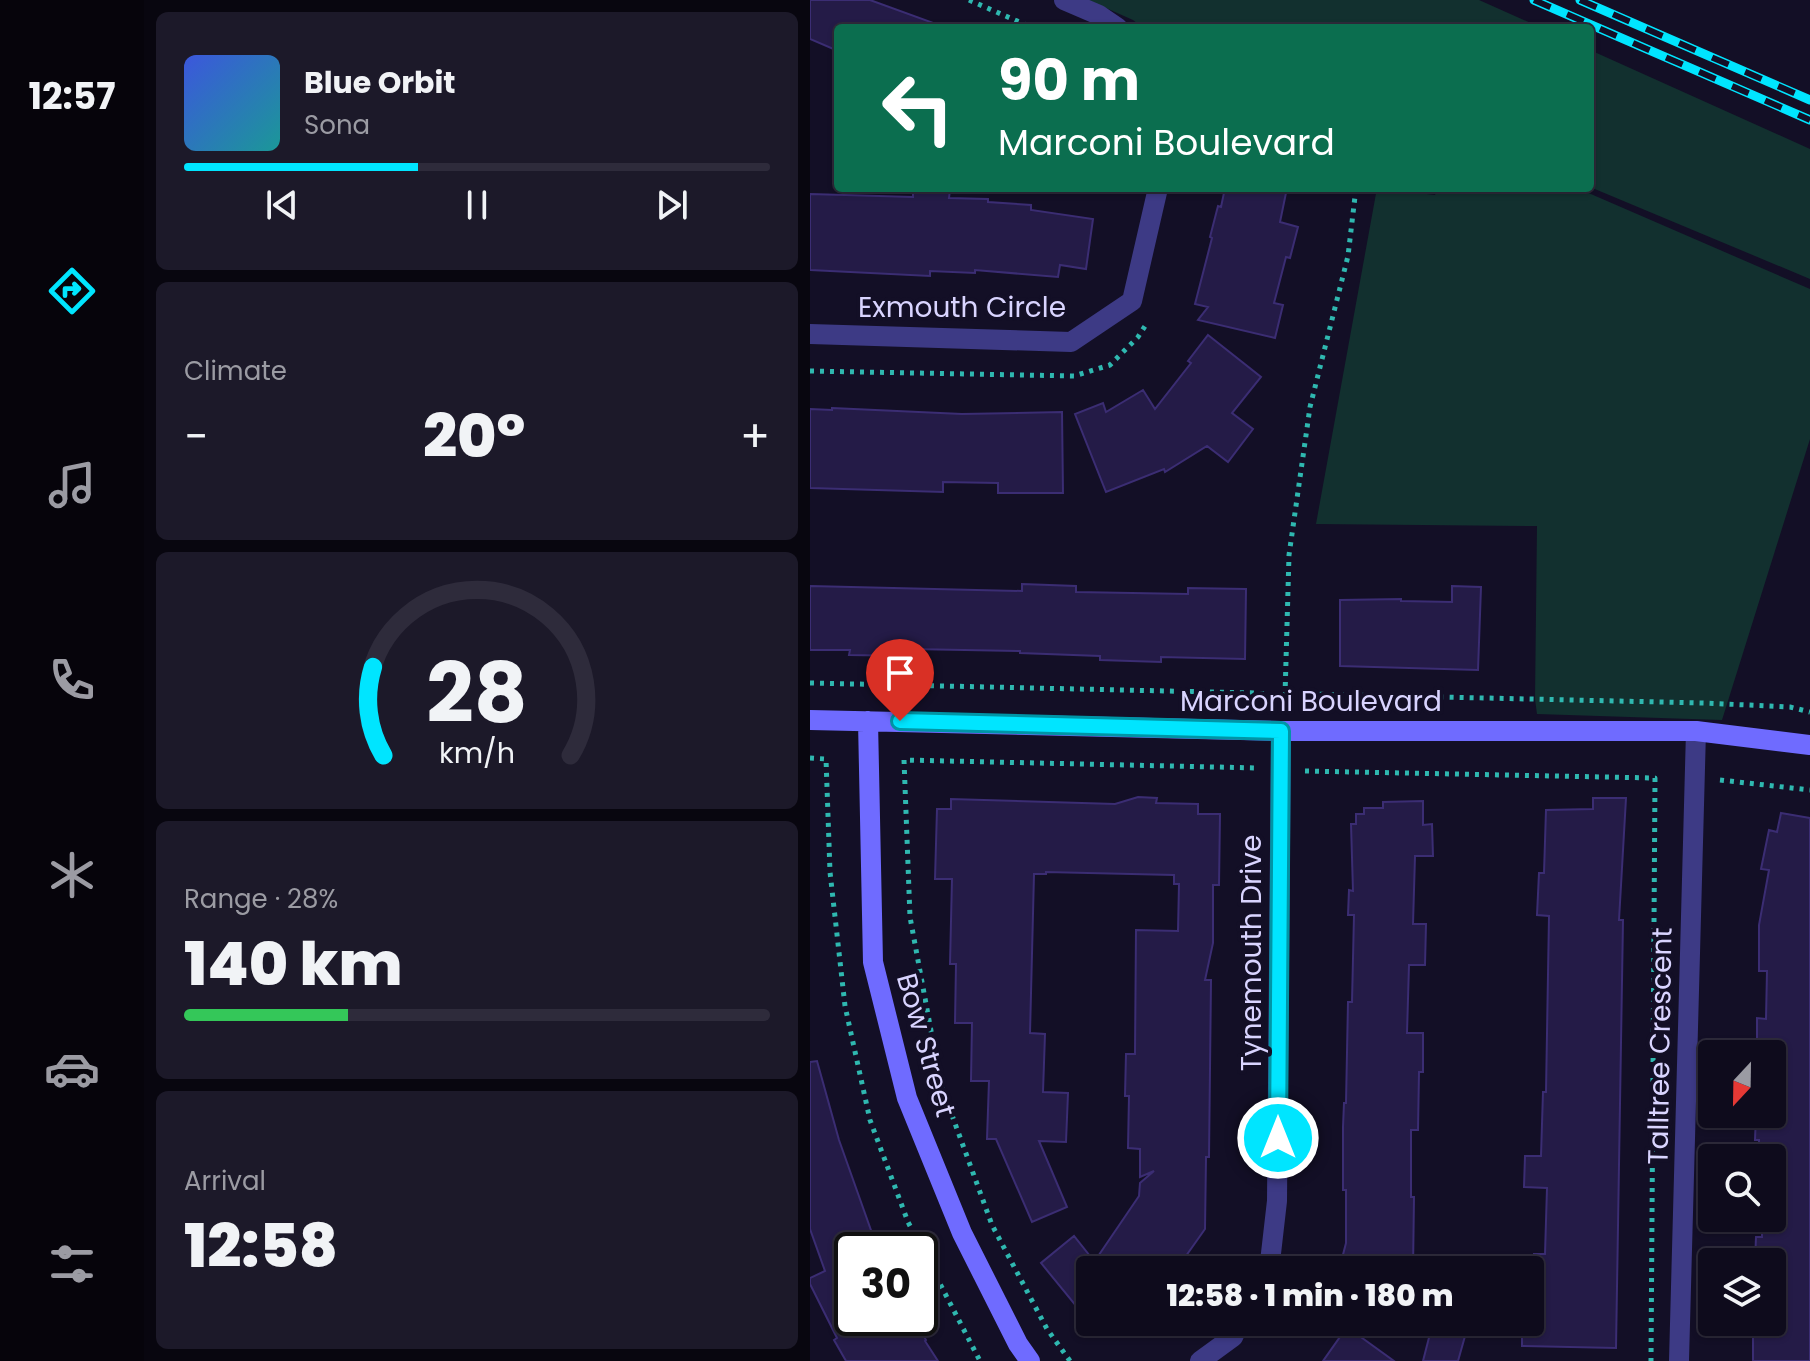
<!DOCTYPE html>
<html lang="en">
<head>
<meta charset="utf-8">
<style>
  :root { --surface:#0e0b1c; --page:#1c1929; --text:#f1f3f6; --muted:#9b9ba3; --line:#2e2b3b; --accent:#00e5ff }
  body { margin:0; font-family:Poppins,sans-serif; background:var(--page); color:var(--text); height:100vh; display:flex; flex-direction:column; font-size:30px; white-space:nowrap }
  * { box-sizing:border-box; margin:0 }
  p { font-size:26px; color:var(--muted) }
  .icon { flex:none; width:44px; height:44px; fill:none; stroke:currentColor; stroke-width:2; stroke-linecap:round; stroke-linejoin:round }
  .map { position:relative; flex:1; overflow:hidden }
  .side { display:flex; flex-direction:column; gap:12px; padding:12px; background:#08060f; width:666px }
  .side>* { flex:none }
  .top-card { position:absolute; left:24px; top:24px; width:760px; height:168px; border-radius:8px; box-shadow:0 2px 6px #0004,0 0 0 2px var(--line); background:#0b6e4f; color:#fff; overflow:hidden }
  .needle { width:52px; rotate:202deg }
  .controls { position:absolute; left:888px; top:1040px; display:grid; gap:16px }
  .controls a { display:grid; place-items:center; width:88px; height:88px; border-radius:8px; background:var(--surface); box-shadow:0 2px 6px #0004,0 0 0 2px var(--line); font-size:40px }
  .speed { position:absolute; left:24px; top:1232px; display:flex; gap:16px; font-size:40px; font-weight:700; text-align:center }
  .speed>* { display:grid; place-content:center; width:104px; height:104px; border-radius:50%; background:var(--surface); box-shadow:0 2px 6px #0004,0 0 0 2px var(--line); line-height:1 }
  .speed .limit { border:4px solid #111; border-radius:12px; background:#fff; color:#111 }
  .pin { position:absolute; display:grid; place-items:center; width:68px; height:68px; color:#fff; margin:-82px -34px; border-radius:50% 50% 50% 0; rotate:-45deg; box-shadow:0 0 8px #0007 }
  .pin .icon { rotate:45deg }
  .me { position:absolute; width:88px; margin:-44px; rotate:0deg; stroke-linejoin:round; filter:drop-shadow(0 0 6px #0008) }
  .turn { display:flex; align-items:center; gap:28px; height:168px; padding:0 32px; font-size:36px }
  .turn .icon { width:104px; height:104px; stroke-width:2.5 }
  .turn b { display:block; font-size:56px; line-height:68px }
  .big { font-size:60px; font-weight:800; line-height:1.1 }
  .side .card { flex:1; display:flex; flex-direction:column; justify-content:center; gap:12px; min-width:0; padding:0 28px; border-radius:12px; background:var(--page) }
  .side .dial { align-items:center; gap:0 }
  .dial svg { height:208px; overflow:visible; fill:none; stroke:var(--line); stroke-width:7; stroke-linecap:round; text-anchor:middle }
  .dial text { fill:var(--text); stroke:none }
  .song { display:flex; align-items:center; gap:24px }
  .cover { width:96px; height:96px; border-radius:12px; background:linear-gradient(135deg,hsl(230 70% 55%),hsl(180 70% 35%)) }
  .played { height:8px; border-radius:4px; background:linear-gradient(90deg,var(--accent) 40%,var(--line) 40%) }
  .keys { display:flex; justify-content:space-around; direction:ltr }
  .heat { display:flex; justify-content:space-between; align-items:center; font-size:44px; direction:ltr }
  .charge { height:12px; border-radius:6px; background:linear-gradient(90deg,#34c759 28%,var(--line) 0) }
  .trip { position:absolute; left:266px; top:1256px; width:468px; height:80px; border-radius:8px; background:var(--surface); box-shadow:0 2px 6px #0004,0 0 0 2px var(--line); font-weight:800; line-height:80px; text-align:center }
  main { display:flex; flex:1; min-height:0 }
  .tabs { display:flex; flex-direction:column; width:144px; justify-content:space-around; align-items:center; background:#06040b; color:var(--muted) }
  .tabs .icon { width:56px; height:56px }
  .tabs .selected { color:var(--accent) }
  .tabs b { font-size:36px; color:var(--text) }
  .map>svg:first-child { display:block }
  .green { fill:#12302f }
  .building { fill:#241b47; stroke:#3b2d73; stroke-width:2 }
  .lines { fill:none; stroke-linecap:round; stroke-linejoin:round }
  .path { stroke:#2fb8b0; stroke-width:5; stroke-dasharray:4 6; stroke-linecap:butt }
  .street { stroke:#3d3a85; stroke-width:20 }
  .secondary { stroke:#6f6bff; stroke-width:20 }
  .rail-casing { stroke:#00e5ff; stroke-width:9 }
  .rail { stroke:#130f26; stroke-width:6; stroke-dasharray:18; stroke-linecap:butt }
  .route-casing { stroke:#0095a6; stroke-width:20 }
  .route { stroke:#00e5ff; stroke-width:14 }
  .labels { text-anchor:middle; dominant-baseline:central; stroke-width:8; stroke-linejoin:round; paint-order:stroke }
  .street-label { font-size:28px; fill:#d9d4ff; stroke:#130f26 }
</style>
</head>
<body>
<main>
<nav class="tabs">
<b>12:57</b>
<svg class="icon selected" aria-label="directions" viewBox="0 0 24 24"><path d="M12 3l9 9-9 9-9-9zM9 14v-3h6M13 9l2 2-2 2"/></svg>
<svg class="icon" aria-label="music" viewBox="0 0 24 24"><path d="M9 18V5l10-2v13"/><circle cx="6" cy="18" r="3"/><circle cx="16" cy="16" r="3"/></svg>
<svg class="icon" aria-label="phone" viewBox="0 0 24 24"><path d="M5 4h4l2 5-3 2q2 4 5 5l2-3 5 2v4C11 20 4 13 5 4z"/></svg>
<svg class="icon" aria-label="climate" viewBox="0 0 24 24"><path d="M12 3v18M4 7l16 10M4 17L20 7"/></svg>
<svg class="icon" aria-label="car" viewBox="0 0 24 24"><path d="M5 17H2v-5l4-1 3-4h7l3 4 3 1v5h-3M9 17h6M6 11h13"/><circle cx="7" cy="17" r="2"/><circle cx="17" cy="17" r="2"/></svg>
<svg class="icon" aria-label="filters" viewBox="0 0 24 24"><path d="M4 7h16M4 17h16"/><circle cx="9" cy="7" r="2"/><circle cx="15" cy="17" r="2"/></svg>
</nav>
<section class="side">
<div class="card">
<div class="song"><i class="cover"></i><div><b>Blue Orbit</b><p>Sona</p></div></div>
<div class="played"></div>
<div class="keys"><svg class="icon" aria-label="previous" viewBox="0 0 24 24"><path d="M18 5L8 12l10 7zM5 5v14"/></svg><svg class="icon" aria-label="pause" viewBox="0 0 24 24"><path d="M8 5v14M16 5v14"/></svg><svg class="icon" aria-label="next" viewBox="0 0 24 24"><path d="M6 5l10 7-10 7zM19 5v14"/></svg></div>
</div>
<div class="card"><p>Climate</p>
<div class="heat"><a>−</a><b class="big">20°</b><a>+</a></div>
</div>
<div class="card dial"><svg viewBox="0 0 100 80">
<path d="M14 69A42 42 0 1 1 86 69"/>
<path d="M14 69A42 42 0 0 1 10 35" stroke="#00e5ff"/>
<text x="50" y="56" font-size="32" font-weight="700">28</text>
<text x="50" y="72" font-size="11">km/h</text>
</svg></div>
<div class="card"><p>Range · 28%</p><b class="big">140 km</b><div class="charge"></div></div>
<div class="card"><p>Arrival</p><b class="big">12:58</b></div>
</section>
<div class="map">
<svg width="1000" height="1361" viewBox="0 0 1000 1361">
  <rect width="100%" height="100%" fill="#130f26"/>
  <path class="green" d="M 278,0 L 669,0 L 732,28 L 333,28 L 323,20 Z
    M 780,50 L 1000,149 L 1000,279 L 780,187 Z
    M 567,188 L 625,195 L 628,188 L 767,188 L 1000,289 L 1000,439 L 912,720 L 727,714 L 725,699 L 727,526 L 506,524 Z"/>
  <path class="building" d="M 0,0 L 60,0 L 129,25 L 128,28 L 28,28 L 28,51 L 0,39 Z
    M 415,188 L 477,188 L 470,222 L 488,227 L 480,258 L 476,257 L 464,303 L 473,305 L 465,338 L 388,320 L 398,307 L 385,304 L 402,238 L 400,237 L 408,206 L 411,207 Z
    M 103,189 L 140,190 L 139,198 L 178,199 L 178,202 L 221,205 L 221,210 L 283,219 L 276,269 L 250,265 L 248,277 L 165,270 L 165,273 L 120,271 L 120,276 L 0,270 L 0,194 L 103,197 Z
    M 398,335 L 451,377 L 422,413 L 443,429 L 418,462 L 397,446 L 355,472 L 354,469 L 296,492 L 265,414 L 293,403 L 296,412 L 333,390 L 345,409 L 381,363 L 378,361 Z
    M 22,408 L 152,414 L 252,412 L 253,493 L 188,493 L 188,483 L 133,482 L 133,492 L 0,488 L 0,409 L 22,410 Z
    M 212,584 L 266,586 L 266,592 L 378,594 L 378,588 L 436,589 L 435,659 L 351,657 L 351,662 L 290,660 L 290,656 L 210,653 L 210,651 L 101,649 L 101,656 L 39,655 L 40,650 L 0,650 L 0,586 L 212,591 Z
    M 642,586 L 671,587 L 668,670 L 530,666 L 530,600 L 591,599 L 591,601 L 642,602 Z
    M 328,797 L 347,798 L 346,803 L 388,804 L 388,814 L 410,814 L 409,885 L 403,885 L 403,943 L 395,980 L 401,980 L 399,1157 L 396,1157 L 395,1229 L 366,1270 L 280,1270 L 280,1323 L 231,1263 L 264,1236 L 280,1256 L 280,1268 L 329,1196 L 330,1183 L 344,1171 L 330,1177 L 330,1149 L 318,1148 L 319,1096 L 315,1096 L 316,1054 L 325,1054 L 326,930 L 368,931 L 369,884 L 364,884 L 364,875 L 236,872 L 236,874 L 224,874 L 220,1033 L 235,1034 L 233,1092 L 258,1093 L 256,1142 L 229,1141 L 257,1207 L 222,1222 L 186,1139 L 177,1139 L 179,1081 L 161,1081 L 162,1023 L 145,1023 L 146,964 L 140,964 L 142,879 L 125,879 L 127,809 L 141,809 L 141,799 L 305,804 Z
    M 783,798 L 816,798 L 809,920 L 813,920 L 806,1348 L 712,1346 L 712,1322 L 720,1322 L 720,1314 L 723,1314 L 724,1254 L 735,1254 L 737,1188 L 714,1187 L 715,1156 L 731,1156 L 733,1092 L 736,1092 L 739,916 L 727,915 L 729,873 L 734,873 L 736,810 L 783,809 Z
    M 613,801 L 613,825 L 622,824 L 623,856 L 605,856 L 603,924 L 616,924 L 615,965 L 599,965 L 597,1033 L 613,1033 L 613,1072 L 609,1072 L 608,1130 L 601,1130 L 601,1197 L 604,1197 L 603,1270 L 529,1270 L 536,1243 L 536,1190 L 533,1190 L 533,1127 L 534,1103 L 536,1103 L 538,1002 L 542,1002 L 544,915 L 538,915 L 539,890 L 543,891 L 541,824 L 546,824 L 546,814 L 554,814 L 554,808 L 573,808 L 573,802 Z
    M 971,813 L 1000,818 L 1000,1361 L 943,1361 L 943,1322 L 962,1322 L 962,1262 L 945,1262 L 946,1237 L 952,1237 L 952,1219 L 962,1219 L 962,1148 L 949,1148 L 949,1140 L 945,1140 L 946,1114 L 962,1114 L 962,1047 L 947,1047 L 947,1018 L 956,1019 L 957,971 L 949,971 L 949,925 L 959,870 L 951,869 L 959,830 L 967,832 Z
    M 7,1061 L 29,1140 L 68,1250 L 42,1250 L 42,1318 L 104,1318 L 116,1340 L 115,1341 L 128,1361 L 36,1361 L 24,1340 L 27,1338 L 0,1284 L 0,1278 L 15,1271 L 0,1229 L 0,1062 Z
    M 623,1322 L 659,1322 L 648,1361 L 613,1361 Z
    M 537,1327 L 584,1361 L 513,1361 Z"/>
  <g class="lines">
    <path class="path" d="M 159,0 L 223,28
      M 0,371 L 264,376 L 300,365 L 328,337 L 337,323
      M 0,683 L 446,693 L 475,696 L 500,694 L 894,703 L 980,707 L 1000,712
      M 475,696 L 479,555 L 500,407 L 538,256 L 546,188
      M 0,758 L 16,759 L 20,872 L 35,1006 L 60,1120 L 98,1222 L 170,1361
      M 495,771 L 845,778 L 841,1361
      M 910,780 L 1000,790
      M 260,1361 L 237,1329 L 182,1225 L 131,1085 L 100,917 L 94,760 L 449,768"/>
    <path class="street" d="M 254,0 L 289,15 L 308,28
      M 0,334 L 261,342 L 322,301 L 348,188
      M 456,1270 L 460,1262 L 467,1201 L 471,731
      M 390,1361 L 423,1337 L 430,1322
      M 869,1361 L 886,731"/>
    <path class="secondary" d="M 0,720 L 471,731 L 886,731 L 1000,745
      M 58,721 L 63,962 L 97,1098 L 152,1233 L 208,1344 L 220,1361"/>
    <defs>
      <path id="rail" d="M 724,0 L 1000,120
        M 770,0 L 1000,100"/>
    </defs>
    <use href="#rail" class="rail-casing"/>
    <use href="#rail" class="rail"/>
  </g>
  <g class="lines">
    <defs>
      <path id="route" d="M 90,721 L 471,731 L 468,1138"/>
    </defs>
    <use href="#route" class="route-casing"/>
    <use href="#route" class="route"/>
  </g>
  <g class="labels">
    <g class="street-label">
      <text x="152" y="307">Exmouth Circle</text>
      <text x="501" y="701">Marconi Boulevard</text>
      <text transform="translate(441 953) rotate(-90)">Tynemouth Drive</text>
      <text transform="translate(116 1045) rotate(74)">Bow Street</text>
      <text transform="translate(850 1046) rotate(-89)">Talltree Crescent</text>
    </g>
  </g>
</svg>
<div class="controls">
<a><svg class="needle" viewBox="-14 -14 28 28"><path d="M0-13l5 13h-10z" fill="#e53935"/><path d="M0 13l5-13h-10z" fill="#9b9ba3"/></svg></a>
<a><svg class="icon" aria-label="search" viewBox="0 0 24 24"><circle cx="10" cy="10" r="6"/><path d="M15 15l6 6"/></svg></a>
<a><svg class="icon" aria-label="layers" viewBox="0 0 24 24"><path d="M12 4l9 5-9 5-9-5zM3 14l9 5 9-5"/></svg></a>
</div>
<div class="speed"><div class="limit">30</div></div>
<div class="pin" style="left:90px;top:721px;background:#d93025"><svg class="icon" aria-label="arrive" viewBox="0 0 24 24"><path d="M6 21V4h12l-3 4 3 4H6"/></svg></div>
<svg class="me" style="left:468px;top:1138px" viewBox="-20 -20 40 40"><circle r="17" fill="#00e5ff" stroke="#fff" stroke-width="3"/><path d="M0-11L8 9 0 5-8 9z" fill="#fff"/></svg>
<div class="trip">12:58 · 1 min · 180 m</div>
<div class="top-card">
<div class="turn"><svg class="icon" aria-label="left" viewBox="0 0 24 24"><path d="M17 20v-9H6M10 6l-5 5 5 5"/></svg><div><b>90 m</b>Marconi Boulevard</div></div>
</div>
</div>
</main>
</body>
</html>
